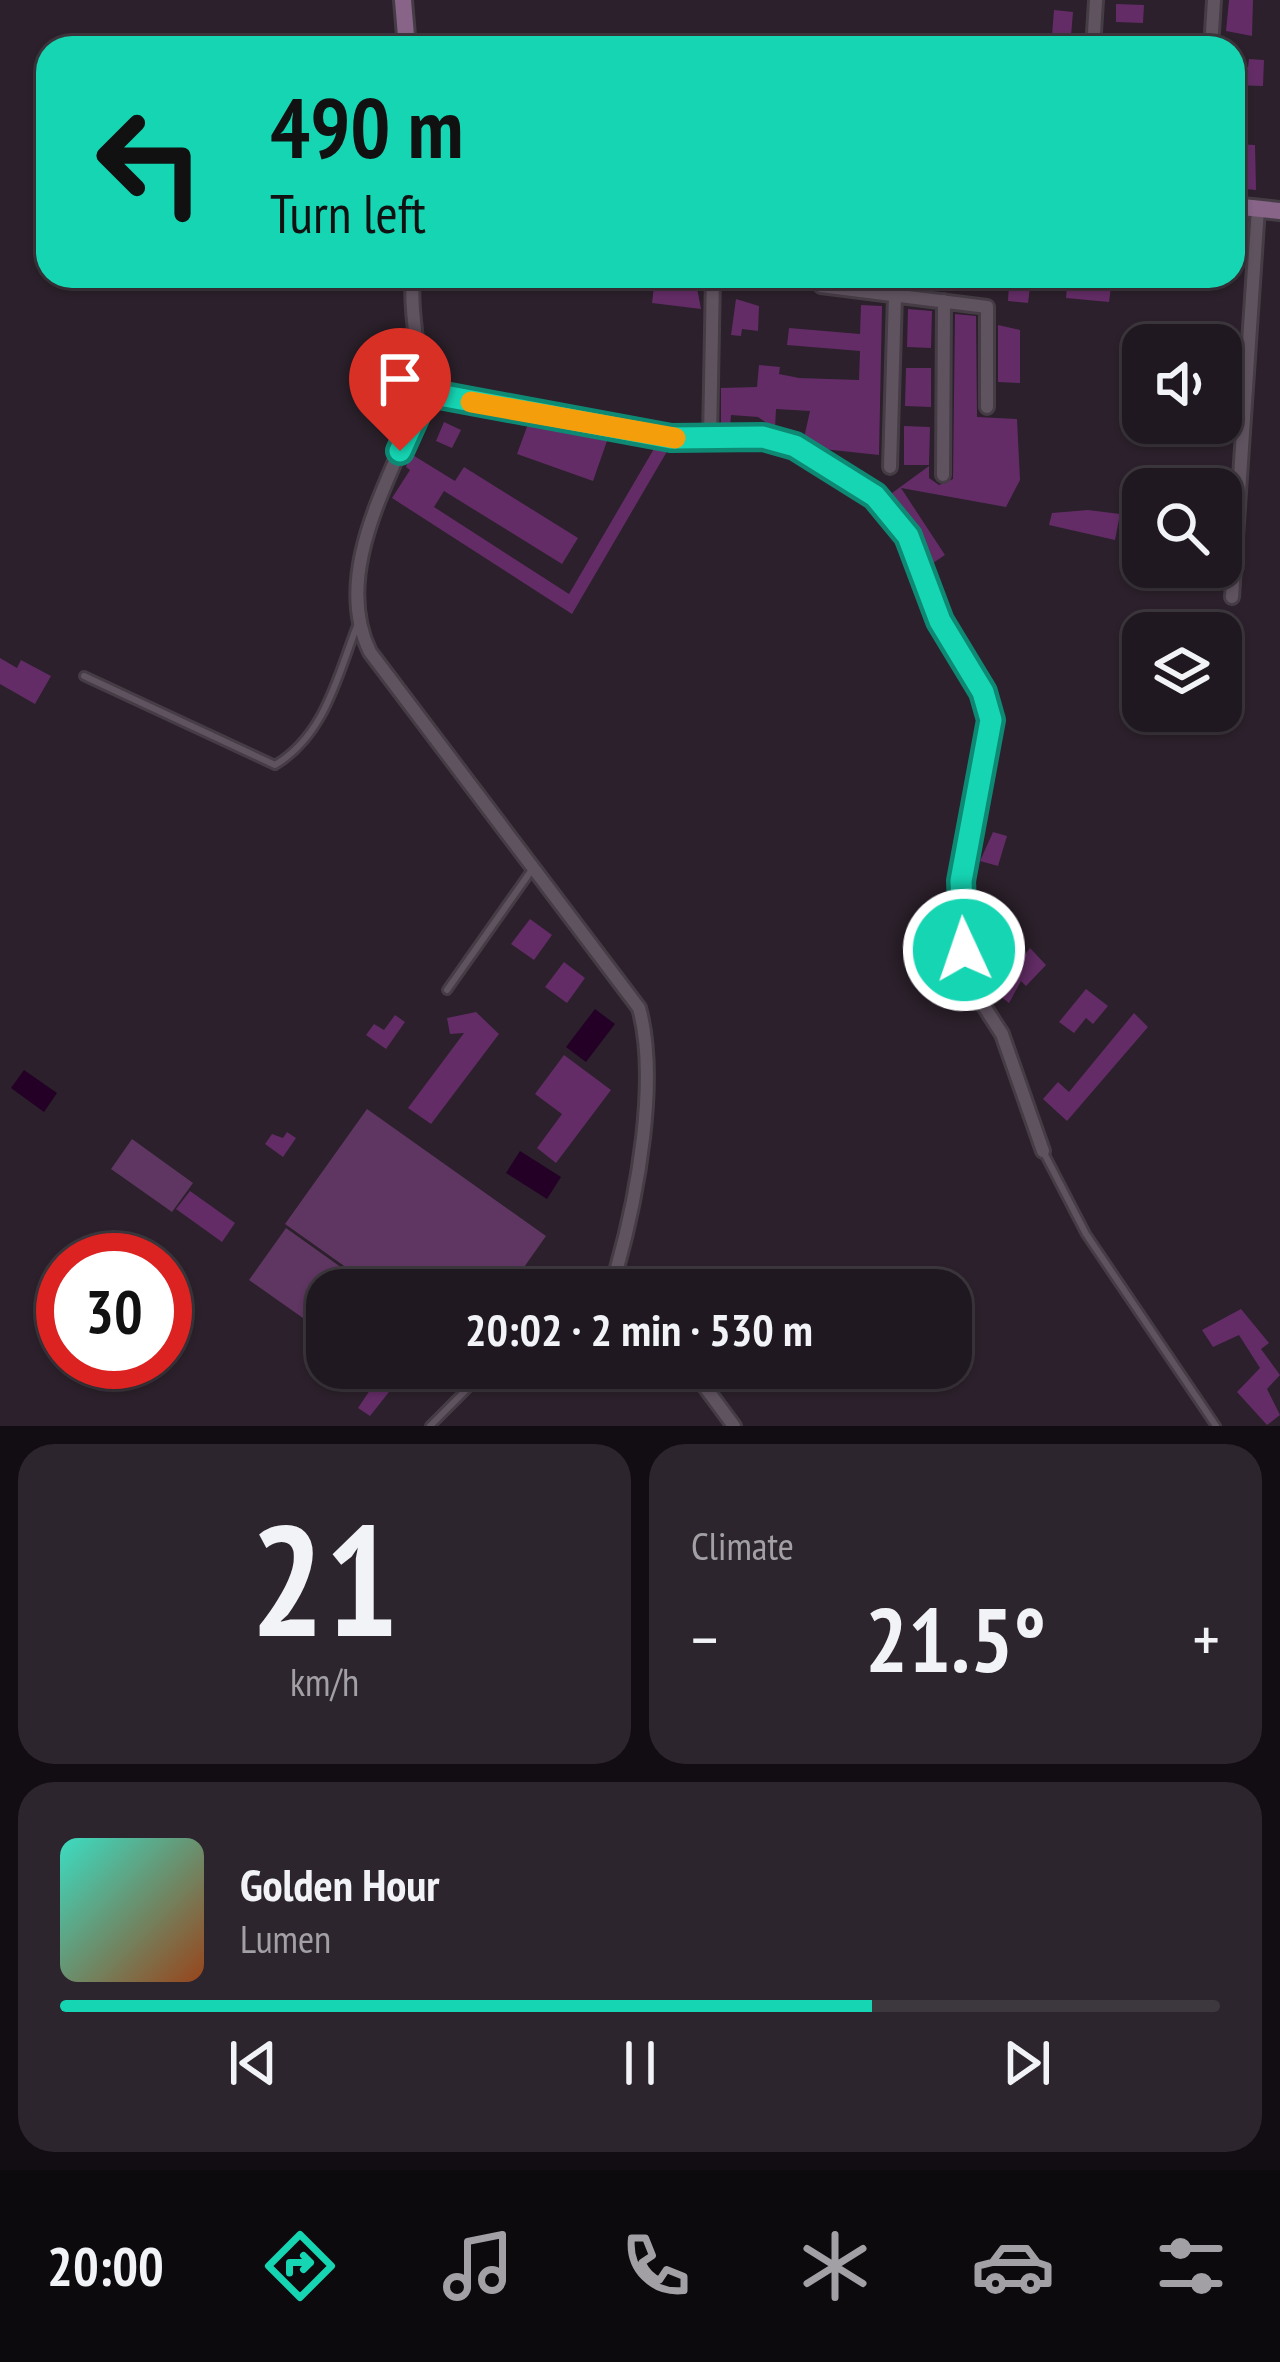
<!DOCTYPE html>
<html lang="en">
<head>
<meta charset="utf-8">
<style>
  :root { --surface:#201820; --page:#2d252d; --text:#f1f3f6; --muted:#a2a0a5; --line:#3d373e; --accent:#15d5b3 }
  body { margin:0; font-family:"PT Sans Narrow",sans-serif; background:var(--page); color:var(--text); height:100vh; display:flex; flex-direction:column; font-size:45px; white-space:nowrap }
  * { box-sizing:border-box; margin:0 }
  p { font-size:39px; color:var(--muted) }
  .icon { flex:none; width:66px; height:66px; fill:none; stroke:currentColor; stroke-width:2; stroke-linecap:round; stroke-linejoin:round }
  .map { position:relative; height:1426px; overflow:hidden }
  .panel { display:flex; flex-direction:column; gap:18px; padding:18px; background:#120d12; flex:1 }
  .panel>* { flex:none }
  .banner { position:absolute; left:36px; top:36px; width:1209px; height:252px; border-radius:36px; box-shadow:0 3px 9px #0004,0 0 0 3px var(--line); background:#15d5b3; color:#111; overflow:hidden }
  .tools { position:absolute; left:1122px; top:324px; display:grid; gap:24px }
  .tools a { display:grid; place-items:center; width:120px; height:120px; border-radius:24px; background:var(--surface); box-shadow:0 3px 9px #0004,0 0 0 3px var(--line); font-size:60px }
  .speed { position:absolute; left:36px; top:1233px; display:flex; gap:24px; font-size:60px; font-weight:700; text-align:center }
  .speed>* { display:grid; place-content:center; width:156px; height:156px; border-radius:50%; background:var(--surface); box-shadow:0 3px 9px #0004,0 0 0 3px var(--line); line-height:1 }
  .speed .limit { border:18px solid #d22; background:#fff; color:#111 }
  .pin { position:absolute; display:grid; place-items:center; width:102px; height:102px; color:#fff; margin:-123px -51px; border-radius:50% 50% 50% 0; rotate:-45deg; box-shadow:0 0 12px #0007 }
  .pin .icon { rotate:45deg }
  .me { position:absolute; width:132px; margin:-66px; rotate:357deg; stroke-linejoin:round; filter:drop-shadow(0 0 9px #0008) }
  .turn { display:flex; align-items:center; gap:42px; height:252px; padding:0 36px; font-size:54px }
  .turn .icon { width:156px; height:156px; stroke-width:2.5 }
  .turn b { display:block; font-size:84px; line-height:102px }
  .big { font-size:90px; font-weight:700; line-height:1.1 }
  .panel .card { flex:1; display:flex; flex-direction:column; justify-content:center; gap:18px; min-width:0; padding:0 42px; border-radius:36px; background:var(--page) }
  .panel .dial { align-items:center; gap:0 }
  .dial b { font-size:156px; line-height:1 }
  .song { display:flex; align-items:center; gap:36px }
  .cover { width:144px; height:144px; border-radius:18px; background:linear-gradient(135deg,hsl(170 70% 55%),hsl(20 70% 35%)) }
  .played { height:12px; border-radius:6px; background:linear-gradient(90deg,var(--accent) 70%,var(--line) 70%) }
  .keys { display:flex; justify-content:space-around; direction:ltr }
  .heat { display:flex; justify-content:space-between; align-items:center; font-size:66px; direction:ltr }
  .panel .tiles { flex:1; display:grid; gap:18px; grid-template-columns:1fr 1fr }
  .card:last-child { grid-column:span 2 }
  .trip { position:absolute; left:306px; top:1269px; width:666px; height:120px; border-radius:36px; background:var(--surface); box-shadow:0 3px 9px #0004,0 0 0 3px var(--line); font-weight:700; line-height:120px; text-align:center }
  .tab-bar { display:flex; height:192px; justify-content:space-around; align-items:center; background:#0d0a0d; color:var(--muted) }
  .tab-bar .icon { width:84px; height:84px }
  .tab-bar .selected { color:var(--accent) }
  .tab-bar b { font-size:54px; color:var(--text) }
  .map>svg:first-child { display:block }
  .green { fill:#5f3561 }
  .water { fill:#240027 }
  .building { fill:#632c66 }
  .lines { fill:none; stroke-linecap:round; stroke-linejoin:round }
  .lane-casing { stroke:#453c46; stroke-width:12 }
  .street-casing { stroke:#453c46; stroke-width:18 }
  .secondary-casing { stroke:#453c46; stroke-width:22 }
  .lane { stroke:#605360; stroke-width:6 }
  .street { stroke:#605360; stroke-width:12 }
  .secondary { stroke:#876488; stroke-width:16 }
  .route-casing { stroke:#0e8a74; stroke-width:30 }
  .route { stroke:#15d5b3; stroke-width:21 }
  .slow { stroke:#f59e0b; stroke-width:21 }
</style>
</head>
<body>
<div class="map">
<svg width="1280" height="1426" viewBox="0 0 1280 1426">
  <rect width="100%" height="100%" fill="#2b202b"/>
  <path class="green" d="M 367,1109 L 546,1236 L 508,1290 L 378,1290 L 285,1224 Z
    M 132,1139 L 193,1183 L 172,1212 L 111,1169 Z
    M 286,1228 L 373,1290 L 327,1290 L 327,1335 L 249,1280 Z"/>
  <path class="water" d="M 595,1009 L 615,1024 L 586,1062 L 566,1047 Z
    M 24,1070 L 57,1093 L 44,1112 L 11,1088 Z
    M 520,1151 L 561,1177 L 547,1199 L 506,1173 Z"/>
  <path class="building" d="M 1229,0 L 1253,0 L 1252,36 L 1226,31 Z
    M 1116,4 L 1144,5 L 1143,23 L 1116,22 Z
    M 1054,10 L 1073,12 L 1070,48 L 1051,48 Z
    M 1249,59 L 1264,60 L 1263,86 L 1233,85 L 1233,66 L 1248,67 Z
    M 1233,144 L 1255,145 L 1256,190 L 1233,188 Z
    M 1068,276 L 1112,279 L 1109,302 L 1066,298 Z
    M 655,278 L 696,283 L 701,309 L 652,303 Z
    M 1009,285 L 1030,287 L 1028,303 L 1008,301 Z
    M 736,299 L 759,306 L 758,331 L 742,329 L 741,336 L 731,335 Z
    M 861,305 L 882,306 L 879,455 L 823,449 L 804,438 L 810,411 L 776,409 L 775,429 L 758,417 L 731,415 L 730,427 L 721,427 L 721,388 L 757,387 L 759,365 L 780,367 L 779,374 L 799,378 L 859,380 L 860,351 L 787,345 L 789,328 L 860,334 Z
    M 908,309 L 932,311 L 931,348 L 907,347 Z
    M 955,314 L 976,316 L 977,417 L 1017,419 L 1020,480 L 1006,507 L 901,488 L 945,555 L 930,565 L 917,530 L 888,496 L 929,466 L 929,478 L 939,485 L 953,479 Z
    M 998,325 L 1020,330 L 1020,383 L 998,382 Z
    M 906,368 L 931,368 L 931,407 L 905,406 Z
    M 444,422 L 461,430 L 452,448 L 436,441 Z
    M 528,424 L 607,441 L 593,481 L 517,454 Z
    M 904,426 L 930,427 L 929,465 L 904,465 Z
    M 655,447 L 669,448 L 572,614 L 392,498 L 410,470 L 406,467 L 411,454 L 455,481 L 464,467 L 578,538 L 562,564 L 444,491 L 434,507 L 569,594 Z
    M 1088,510 L 1120,514 L 1115,540 L 1049,525 L 1052,513 Z
    M 0,658 L 17,668 L 21,660 L 51,676 L 35,704 L 0,684 Z
    M 993,832 L 1007,836 L 998,866 L 980,861 Z
    M 998,917 L 1014,930 L 991,960 L 975,948 Z
    M 530,919 L 552,935 L 534,960 L 511,944 Z
    M 1030,948 L 1046,965 L 1026,986 L 1021,981 L 1009,1003 L 996,993 Z
    M 564,962 L 585,978 L 567,1003 L 545,987 Z
    M 1086,989 L 1108,1006 L 1093,1024 L 1086,1018 L 1074,1033 L 1059,1022 Z
    M 476,1012 L 499,1034 L 431,1124 L 408,1108 L 464,1033 L 450,1034 L 447,1018 Z
    M 1134,1013 L 1148,1027 L 1067,1121 L 1043,1099 L 1058,1082 L 1069,1092 Z
    M 395,1015 L 405,1022 L 386,1049 L 366,1035 L 374,1024 L 384,1030 Z
    M 564,1055 L 611,1090 L 556,1163 L 537,1148 L 562,1114 L 535,1094 Z
    M 287,1132 L 296,1138 L 283,1157 L 265,1144 L 272,1134 L 283,1138 Z
    M 190,1191 L 235,1223 L 222,1242 L 176,1209 Z
    M 1241,1309 L 1269,1343 L 1261,1349 L 1280,1375 L 1267,1389 L 1280,1415 L 1267,1425 L 1237,1392 L 1260,1368 L 1239,1335 L 1213,1347 L 1202,1330 Z
    M 363,1368 L 408,1368 L 370,1416 L 358,1408 L 378,1378 Z"/>
  <g class="lines">
    <defs>
      <path id="lane" d="M 84,676 L 275,765 C 325,735 337,677 357,626
        M 447,990 L 531,871
        M 1043,1151 L 1086,1234 L 1216,1426
        M 582,1290 L 615,1270
        M 430,1426 L 488,1368"/>
      <path id="street" d="M 1093,48 L 1096,1
        M 1211,48 L 1214,0
        M 413,276 C 409,320 424,365 419,405 C 417,422 404,441 397,457 C 371,516 339,589 370,652 L 639,1008 C 659,1079 637,1197 617,1268 L 633,1290
        M 822,276 L 821,286 L 987,307 L 987,407
        M 418,386 L 439,395 L 607,430 L 671,438 L 763,437 L 795,446 L 875,496 L 908,536 L 940,621 L 983,692 L 991,720 L 958,918 L 969,983 L 1002,1034 L 1043,1151
        M 710,438 L 713,276
        M 890,467 L 895,295
        M 943,475 L 944,301
        M 1232,597 L 1258,208
        M 691,1368 L 734,1426"/>
      <path id="secondary" d="M 403,0 L 407,48
        M 1233,206 L 1280,211"/>
    </defs>
    <use href="#lane" class="lane-casing"/>
    <use href="#street" class="street-casing"/>
    <use href="#secondary" class="secondary-casing"/>
    <use href="#lane" class="lane"/>
    <use href="#street" class="street"/>
    <use href="#secondary" class="secondary"/>
  </g>
  <g class="lines">
    <defs>
      <path id="route" d="M 400,451 L 419,409 L 418,386 L 439,395 L 671,438 L 763,437 L 795,446 L 875,496 L 908,536 L 940,621 L 983,692 L 991,720 L 961,881 L 964,950"/>
    </defs>
    <use href="#route" class="route-casing"/>
    <use href="#route" class="route"/>
    <path class="slow" d="M 471,402 L 675,438"/>
  </g>
</svg>
<div class="tools">
<a><svg class="icon" aria-label="sound" viewBox="0 0 24 24"><path d="M4 9h4l5-4v14l-5-4H4zM17 9q2 3 0 6"/></svg></a>
<a><svg class="icon" aria-label="search" viewBox="0 0 24 24"><circle cx="10" cy="10" r="6"/><path d="M15 15l6 6"/></svg></a>
<a><svg class="icon" aria-label="layers" viewBox="0 0 24 24"><path d="M12 4l9 5-9 5-9-5zM3 14l9 5 9-5"/></svg></a>
</div>
<div class="speed"><div class="limit">30</div></div>
<div class="pin" style="left:400px;top:451px;background:#d93025"><svg class="icon" aria-label="arrive" viewBox="0 0 24 24"><path d="M6 21V4h12l-3 4 3 4H6"/></svg></div>
<svg class="me" style="left:964px;top:950px" viewBox="-20 -20 40 40"><circle r="17" fill="#15d5b3" stroke="#fff" stroke-width="3"/><path d="M0-11L8 9 0 5-8 9z" fill="#fff"/></svg>
<div class="trip">20:02 · 2 min · 530 m</div>
<div class="banner">
<div class="turn"><svg class="icon" aria-label="left" viewBox="0 0 24 24"><path d="M17 20v-9H6M10 6l-5 5 5 5"/></svg><div><b>490 m</b>Turn left</div></div>
</div>
</div>
<section class="panel">
<div class="tiles">
<div class="card dial"><b>21</b><p>km/h</p></div>
<div class="card"><p>Climate</p>
<div class="heat"><a>−</a><b class="big">21.5°</b><a>+</a></div>
</div>
<div class="card">
<div class="song"><i class="cover"></i><div><b>Golden Hour</b><p>Lumen</p></div></div>
<div class="played"></div>
<div class="keys"><svg class="icon" aria-label="previous" viewBox="0 0 24 24"><path d="M18 5L8 12l10 7zM5 5v14"/></svg><svg class="icon" aria-label="pause" viewBox="0 0 24 24"><path d="M8 5v14M16 5v14"/></svg><svg class="icon" aria-label="next" viewBox="0 0 24 24"><path d="M6 5l10 7-10 7zM19 5v14"/></svg></div>
</div>
</div>
</section>
<nav class="tab-bar">
<b>20:00</b>
<svg class="icon selected" aria-label="directions" viewBox="0 0 24 24"><path d="M12 3l9 9-9 9-9-9zM9 14v-3h6M13 9l2 2-2 2"/></svg>
<svg class="icon" aria-label="music" viewBox="0 0 24 24"><path d="M9 18V5l10-2v13"/><circle cx="6" cy="18" r="3"/><circle cx="16" cy="16" r="3"/></svg>
<svg class="icon" aria-label="phone" viewBox="0 0 24 24"><path d="M5 4h4l2 5-3 2q2 4 5 5l2-3 5 2v4C11 20 4 13 5 4z"/></svg>
<svg class="icon" aria-label="climate" viewBox="0 0 24 24"><path d="M12 3v18M4 7l16 10M4 17L20 7"/></svg>
<svg class="icon" aria-label="car" viewBox="0 0 24 24"><path d="M5 17H2v-5l4-1 3-4h7l3 4 3 1v5h-3M9 17h6M6 11h13"/><circle cx="7" cy="17" r="2"/><circle cx="17" cy="17" r="2"/></svg>
<svg class="icon" aria-label="filters" viewBox="0 0 24 24"><path d="M4 7h16M4 17h16"/><circle cx="9" cy="7" r="2"/><circle cx="15" cy="17" r="2"/></svg>
</nav>
</body>
</html>
